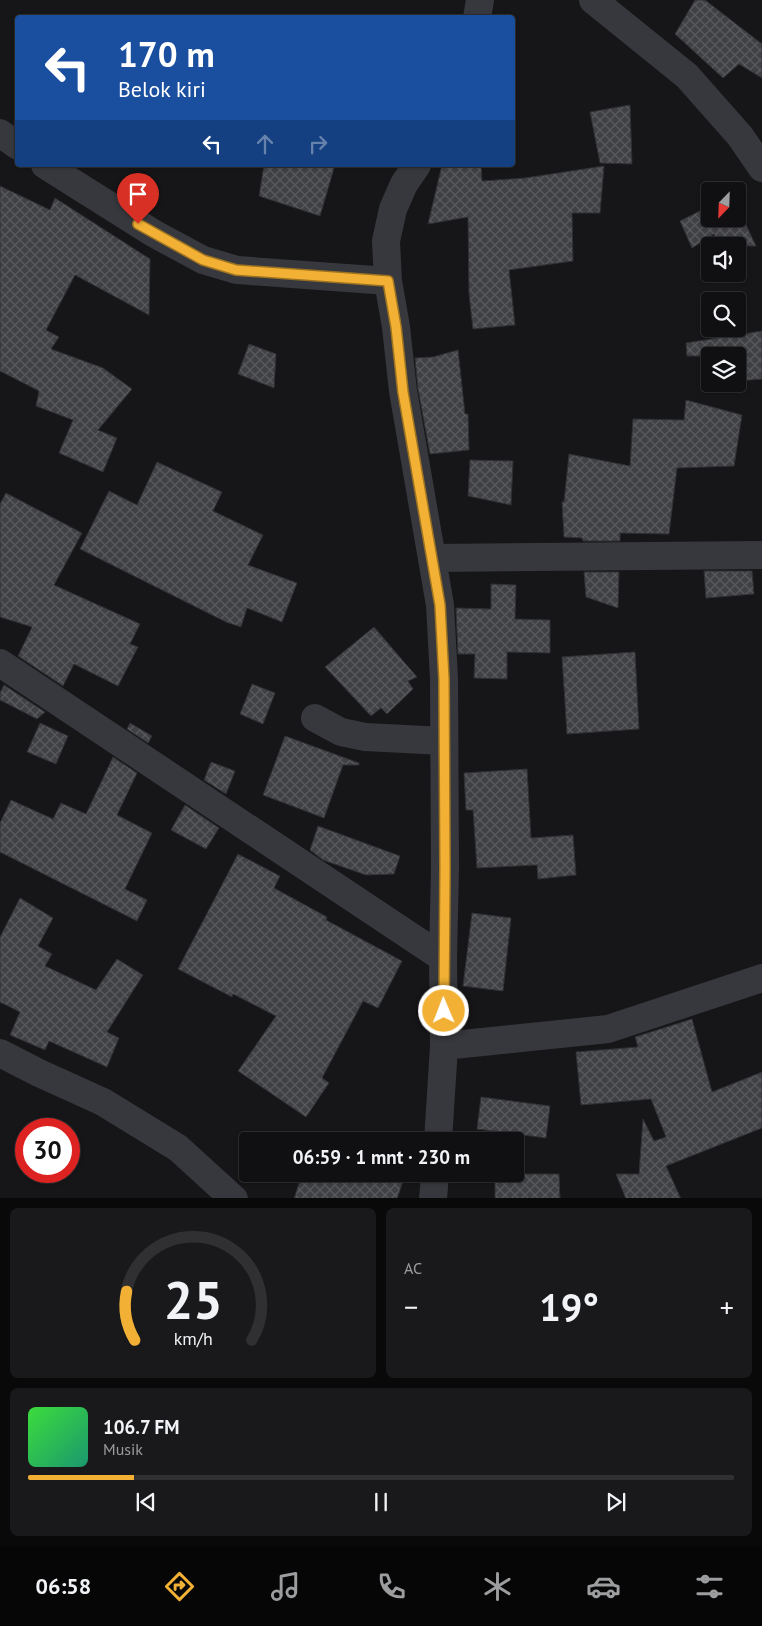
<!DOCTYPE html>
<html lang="id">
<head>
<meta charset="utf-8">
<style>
  :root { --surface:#101012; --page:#19191b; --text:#f1f3f6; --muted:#9c9d9f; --line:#303032; --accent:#f2b134 }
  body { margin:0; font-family:"PT Sans",sans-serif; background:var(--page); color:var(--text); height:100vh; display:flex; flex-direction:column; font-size:19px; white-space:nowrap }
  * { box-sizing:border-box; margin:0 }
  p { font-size:16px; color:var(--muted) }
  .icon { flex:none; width:28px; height:28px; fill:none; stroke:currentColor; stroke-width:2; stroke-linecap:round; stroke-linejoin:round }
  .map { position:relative; height:1198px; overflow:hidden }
  .details { display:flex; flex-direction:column; gap:10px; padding:10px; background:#09090a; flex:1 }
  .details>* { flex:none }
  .banner { position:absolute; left:15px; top:15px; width:500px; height:152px; border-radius:5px; box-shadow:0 1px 4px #0004,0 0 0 1px var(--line); background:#1a4fa0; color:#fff; overflow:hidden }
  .needle { width:32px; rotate:203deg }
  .tools { position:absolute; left:701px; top:182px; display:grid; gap:10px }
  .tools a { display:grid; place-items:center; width:45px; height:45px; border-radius:5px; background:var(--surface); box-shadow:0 1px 4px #0004,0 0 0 1px var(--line); font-size:25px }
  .speed { position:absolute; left:15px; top:1118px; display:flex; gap:10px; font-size:25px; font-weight:700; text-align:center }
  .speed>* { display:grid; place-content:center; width:65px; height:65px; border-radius:50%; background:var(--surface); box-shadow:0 1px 4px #0004,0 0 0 1px var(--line); line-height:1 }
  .speed .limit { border:8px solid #d22; background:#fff; color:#111 }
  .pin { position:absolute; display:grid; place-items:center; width:42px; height:42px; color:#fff; margin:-51px -21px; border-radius:50% 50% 50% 0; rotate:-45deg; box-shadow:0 0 5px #0007 }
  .pin .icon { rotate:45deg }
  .me { position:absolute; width:55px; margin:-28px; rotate:359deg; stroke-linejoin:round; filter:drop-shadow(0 0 4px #0008) }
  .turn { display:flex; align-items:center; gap:18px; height:105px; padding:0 20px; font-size:22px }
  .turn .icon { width:65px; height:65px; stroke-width:2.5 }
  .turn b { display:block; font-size:35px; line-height:42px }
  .lanes { display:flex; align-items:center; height:48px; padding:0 20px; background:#0003; justify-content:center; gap:25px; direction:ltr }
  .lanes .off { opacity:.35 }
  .big { font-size:38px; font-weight:800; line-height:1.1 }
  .details .widget { flex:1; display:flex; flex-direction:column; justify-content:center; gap:8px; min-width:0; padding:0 18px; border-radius:8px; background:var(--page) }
  .details .dial { align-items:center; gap:0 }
  .dial svg { height:130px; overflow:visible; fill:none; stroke:var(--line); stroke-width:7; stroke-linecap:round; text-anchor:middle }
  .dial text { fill:var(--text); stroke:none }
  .song { display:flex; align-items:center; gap:15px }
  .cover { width:60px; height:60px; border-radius:8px; background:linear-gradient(135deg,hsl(120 70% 55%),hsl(160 70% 35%)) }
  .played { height:5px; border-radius:2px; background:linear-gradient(90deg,var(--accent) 15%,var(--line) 15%) }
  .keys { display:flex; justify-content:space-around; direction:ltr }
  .heat { display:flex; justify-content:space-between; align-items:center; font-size:28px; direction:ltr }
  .details .tiles { flex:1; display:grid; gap:10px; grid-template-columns:1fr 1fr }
  .widget:last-child { grid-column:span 2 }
  .trip { position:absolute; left:239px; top:1132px; width:285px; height:50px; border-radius:5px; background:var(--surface); box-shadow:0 1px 4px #0004,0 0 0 1px var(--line); font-weight:800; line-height:50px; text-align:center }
  .tabs { display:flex; height:80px; justify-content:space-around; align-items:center; background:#060607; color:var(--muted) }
  .tabs .icon { width:35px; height:35px }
  .tabs .current { color:var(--accent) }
  .tabs b { font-size:22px; color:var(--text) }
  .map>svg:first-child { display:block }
  .building { fill:url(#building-cross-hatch); stroke:#303034 }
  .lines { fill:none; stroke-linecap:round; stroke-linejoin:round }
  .minor { stroke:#37383d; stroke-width:28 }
  .route-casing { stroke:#9d7322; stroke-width:12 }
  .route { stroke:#f2b134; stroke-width:9 }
</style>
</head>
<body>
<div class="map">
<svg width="762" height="1199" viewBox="0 0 762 1199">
  <defs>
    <pattern id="building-cross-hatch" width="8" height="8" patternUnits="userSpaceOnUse" patternTransform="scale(1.25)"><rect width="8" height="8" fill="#404145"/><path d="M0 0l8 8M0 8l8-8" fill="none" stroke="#595a5e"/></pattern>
  </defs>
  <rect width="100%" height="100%" fill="#161618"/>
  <path class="building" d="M 695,0 L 705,0 L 762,44 L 762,78 L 739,64 L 723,78 L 675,34 Z
    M 630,105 L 632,164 L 600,163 L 590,112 Z
    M 264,165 L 335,165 L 320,216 L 259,196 Z
    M 442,165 L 481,165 L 482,181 L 525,178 L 604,166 L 600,213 L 572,213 L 573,261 L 509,270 L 515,325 L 473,329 L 469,294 L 468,217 L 428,224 Z
    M 0,186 L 50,210 L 55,198 L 150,259 L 149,315 L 75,275 L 46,330 L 59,337 L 51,349 L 103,368 L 132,389 L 98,430 L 117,438 L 103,472 L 59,453 L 73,420 L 36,406 L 39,391 L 0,371 Z
    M 710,206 L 710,219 L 738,219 L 738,208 L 756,246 L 719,246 L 714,234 L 692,248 L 680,221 Z
    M 762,331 L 762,379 L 738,381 L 738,356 L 687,356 L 686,343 Z
    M 249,344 L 276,354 L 274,388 L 238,374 Z
    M 458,350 L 465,414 L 468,414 L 469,450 L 430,454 L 418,389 L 415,358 L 433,357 Z
    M 686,400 L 742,415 L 734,466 L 677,468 L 669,534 L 620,533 L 620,541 L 583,541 L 582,538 L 564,537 L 562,502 L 564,502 L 569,454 L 630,466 L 633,419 L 684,420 Z
    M 470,460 L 513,461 L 511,505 L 468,496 Z
    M 157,462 L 222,492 L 213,511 L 263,535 L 248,565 L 297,583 L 282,622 L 247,608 L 241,627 L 226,622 L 80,549 L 109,491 L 137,505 Z
    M 6,493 L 82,533 L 54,585 L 140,624 L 130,644 L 138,647 L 118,686 L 74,664 L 63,686 L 18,656 L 32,627 L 0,617 L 0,504 Z
    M 704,571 L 752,571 L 754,594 L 706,598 Z
    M 584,572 L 619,572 L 618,608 L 586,597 Z
    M 491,584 L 516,585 L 515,619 L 550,620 L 550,653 L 507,652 L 507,679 L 474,678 L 475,654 L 458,654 L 456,608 L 491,609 Z
    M 374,627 L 417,677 L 408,681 L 413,689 L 387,714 L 381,708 L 371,716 L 325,667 Z
    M 635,652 L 639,729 L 567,734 L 562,657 Z
    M 252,684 L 275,693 L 263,724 L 240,714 Z
    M 4,685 L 45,712 L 37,719 L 0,700 L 0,693 Z
    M 40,723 L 68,736 L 56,764 L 27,752 Z
    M 130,723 L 152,736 L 148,743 L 127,729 Z
    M 285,736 L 359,763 L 359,765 L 343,765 L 324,818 L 263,795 Z
    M 113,757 L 137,773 L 117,815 L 152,833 L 125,889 L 147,900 L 137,921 L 0,852 L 0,823 L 11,800 L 53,819 L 61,803 L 86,814 Z
    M 211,762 L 235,771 L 226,794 L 204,780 Z
    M 527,769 L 531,838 L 573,835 L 576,875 L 538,879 L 537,865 L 477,868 L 473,810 L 466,810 L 464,773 Z
    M 185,805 L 219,828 L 206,849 L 171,830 Z
    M 318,826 L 400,856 L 394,874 L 366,875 L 323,860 L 310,850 Z
    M 238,854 L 280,876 L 274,888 L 327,917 L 326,920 L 402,961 L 378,1008 L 363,1001 L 322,1078 L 329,1083 L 306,1117 L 238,1071 L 276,1016 L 233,994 L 232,997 L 178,969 Z
    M 20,898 L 53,918 L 38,946 L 52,954 L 45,966 L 96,990 L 117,959 L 143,975 L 107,1032 L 119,1038 L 107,1067 L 49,1041 L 45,1050 L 10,1035 L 20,1012 L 0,1002 L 0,937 Z
    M 472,913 L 511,918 L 503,991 L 463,986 Z
    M 692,1019 L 712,1092 L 762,1072 L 762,1128 L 666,1166 L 681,1199 L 626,1199 L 616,1174 L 639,1174 L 643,1119 L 654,1141 L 666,1137 L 651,1099 L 581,1105 L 576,1052 L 638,1047 L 635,1037 Z
    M 481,1097 L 550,1106 L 546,1138 L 477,1129 Z
    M 302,1174 L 384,1174 L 403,1181 L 397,1199 L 294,1199 Z
    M 495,1174 L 559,1174 L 560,1199 L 495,1199 Z"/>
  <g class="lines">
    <path class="minor" d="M 593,0 L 687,76 L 740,136 L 762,168
      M 477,18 L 480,0
      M 0,133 L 18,146
      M 45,165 L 153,233 L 203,260 L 237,270 L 388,281
      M 417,165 L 404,184 L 393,209 L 386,241 L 388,281 L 396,327 L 403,391 L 440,605 L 444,679 L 445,868 L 443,958 L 444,1046 L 438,1141
      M 432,558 L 762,555
      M 0,663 L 443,958
      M 315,718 L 341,732 L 365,737 L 444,741
      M 444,1046 L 608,1029 L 762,978
      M 0,1053 L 39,1073 L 103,1102 L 178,1148 L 234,1199
      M 433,1199 L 435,1174"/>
  </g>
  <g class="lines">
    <defs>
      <path id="route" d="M 138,224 L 203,260 L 236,270 L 388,281 L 396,327 L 403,392 L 440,605 L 444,679 L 445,868 L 444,1011"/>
    </defs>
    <use href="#route" class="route-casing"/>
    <use href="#route" class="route"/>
  </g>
</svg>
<div class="tools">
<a><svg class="needle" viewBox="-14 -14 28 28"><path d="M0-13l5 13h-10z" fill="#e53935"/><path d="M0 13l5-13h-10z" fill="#9c9d9f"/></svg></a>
<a><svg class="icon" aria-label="sound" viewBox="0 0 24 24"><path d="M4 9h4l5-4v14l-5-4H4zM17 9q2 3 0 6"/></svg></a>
<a><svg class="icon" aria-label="search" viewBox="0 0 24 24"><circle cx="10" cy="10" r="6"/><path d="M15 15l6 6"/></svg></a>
<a><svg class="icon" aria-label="layers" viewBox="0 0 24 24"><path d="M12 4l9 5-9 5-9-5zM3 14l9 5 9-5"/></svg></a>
</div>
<div class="speed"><div class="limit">30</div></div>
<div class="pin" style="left:138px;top:224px;background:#d93025"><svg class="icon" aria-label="arrive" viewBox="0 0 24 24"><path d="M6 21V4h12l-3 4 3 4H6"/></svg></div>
<svg class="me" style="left:444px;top:1011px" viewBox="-20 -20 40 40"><circle r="17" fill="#f2b134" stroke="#fff" stroke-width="3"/><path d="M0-11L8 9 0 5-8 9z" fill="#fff"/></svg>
<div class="trip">06:59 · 1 mnt · 230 m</div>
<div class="banner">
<div class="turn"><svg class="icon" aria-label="left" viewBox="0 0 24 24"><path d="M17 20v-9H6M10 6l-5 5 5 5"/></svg><div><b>170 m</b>Belok kiri</div></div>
<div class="lanes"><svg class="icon" aria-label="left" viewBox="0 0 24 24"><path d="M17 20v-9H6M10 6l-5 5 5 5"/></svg><svg class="icon off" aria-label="ahead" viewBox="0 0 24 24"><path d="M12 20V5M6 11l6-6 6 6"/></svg><svg class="icon off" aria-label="right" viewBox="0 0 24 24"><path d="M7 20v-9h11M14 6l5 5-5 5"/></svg></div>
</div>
</div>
<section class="details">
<div class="tiles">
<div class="widget dial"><svg viewBox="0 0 100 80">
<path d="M14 69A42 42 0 1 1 86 69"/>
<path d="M14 69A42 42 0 0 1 9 39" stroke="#f2b134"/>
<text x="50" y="56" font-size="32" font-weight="700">25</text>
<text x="50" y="72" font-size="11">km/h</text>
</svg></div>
<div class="widget"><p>AC</p>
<div class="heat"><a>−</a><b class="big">19°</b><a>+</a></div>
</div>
<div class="widget">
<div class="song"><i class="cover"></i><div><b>106.7 FM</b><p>Musik</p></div></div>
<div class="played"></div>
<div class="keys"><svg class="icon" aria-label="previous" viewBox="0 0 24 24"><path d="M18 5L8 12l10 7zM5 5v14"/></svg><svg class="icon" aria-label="pause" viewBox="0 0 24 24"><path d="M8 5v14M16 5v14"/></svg><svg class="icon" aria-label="next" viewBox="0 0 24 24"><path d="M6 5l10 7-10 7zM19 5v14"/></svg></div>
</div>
</div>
</section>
<nav class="tabs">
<b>06:58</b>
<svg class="icon current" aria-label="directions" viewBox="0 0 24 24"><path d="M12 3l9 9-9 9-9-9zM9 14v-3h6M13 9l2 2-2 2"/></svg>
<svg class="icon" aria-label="music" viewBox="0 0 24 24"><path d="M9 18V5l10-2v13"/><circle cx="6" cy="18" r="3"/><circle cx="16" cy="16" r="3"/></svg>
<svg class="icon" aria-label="phone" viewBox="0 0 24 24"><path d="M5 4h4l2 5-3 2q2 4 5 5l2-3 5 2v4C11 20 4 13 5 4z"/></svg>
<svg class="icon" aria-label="climate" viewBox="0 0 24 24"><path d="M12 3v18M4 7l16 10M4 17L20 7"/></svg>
<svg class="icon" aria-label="car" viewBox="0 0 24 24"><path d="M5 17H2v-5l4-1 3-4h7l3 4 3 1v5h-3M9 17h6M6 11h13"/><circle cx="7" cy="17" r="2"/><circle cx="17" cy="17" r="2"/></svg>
<svg class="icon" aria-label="filters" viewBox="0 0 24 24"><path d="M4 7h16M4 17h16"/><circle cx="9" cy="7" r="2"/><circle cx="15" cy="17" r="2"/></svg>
</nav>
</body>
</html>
